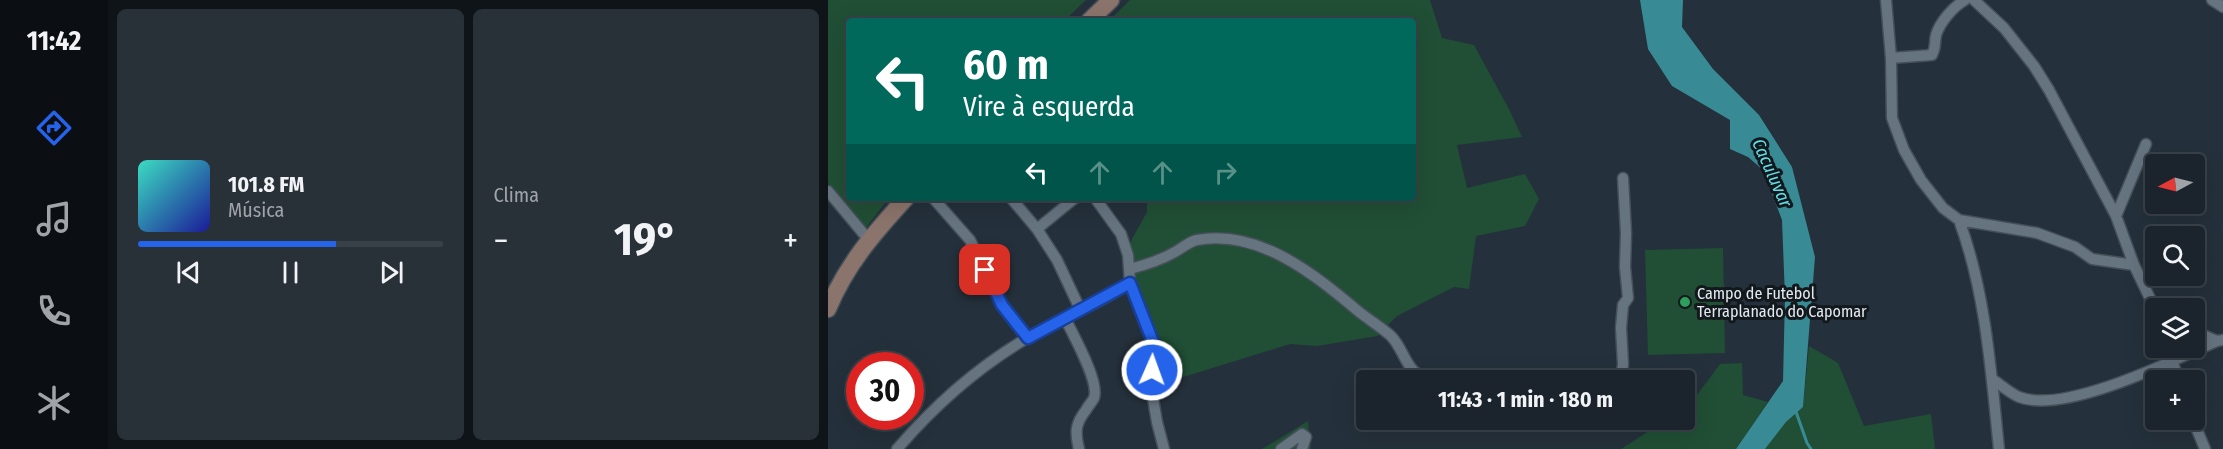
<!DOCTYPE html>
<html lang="pt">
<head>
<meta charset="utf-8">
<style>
  :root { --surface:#1b242c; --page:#283038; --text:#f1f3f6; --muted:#a0a4a9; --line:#394148; --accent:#2563eb }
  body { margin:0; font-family:"Fira Sans Condensed",sans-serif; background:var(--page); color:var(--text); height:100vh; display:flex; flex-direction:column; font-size:22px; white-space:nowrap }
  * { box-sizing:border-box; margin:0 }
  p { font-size:20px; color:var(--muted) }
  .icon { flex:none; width:33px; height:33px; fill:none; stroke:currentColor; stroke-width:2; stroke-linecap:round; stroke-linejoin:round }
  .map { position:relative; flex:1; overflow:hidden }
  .side { display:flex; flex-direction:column; gap:9px; padding:9px; background:#0f1418; width:720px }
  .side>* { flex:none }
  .top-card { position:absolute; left:18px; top:18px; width:570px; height:183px; border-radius:6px; box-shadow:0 6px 24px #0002,0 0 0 2px var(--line); background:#00695c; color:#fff; overflow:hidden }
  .needle { width:39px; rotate:263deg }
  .fabs { position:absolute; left:1317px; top:154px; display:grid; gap:12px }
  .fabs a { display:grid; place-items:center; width:60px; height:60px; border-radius:6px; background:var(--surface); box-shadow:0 6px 24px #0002,0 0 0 2px var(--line); font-size:30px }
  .speed { position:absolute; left:18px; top:352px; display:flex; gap:12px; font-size:30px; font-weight:700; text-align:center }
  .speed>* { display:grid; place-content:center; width:78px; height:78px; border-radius:50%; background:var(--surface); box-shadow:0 6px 24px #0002,0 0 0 2px var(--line); line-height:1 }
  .speed .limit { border:9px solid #d22; background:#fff; color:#111 }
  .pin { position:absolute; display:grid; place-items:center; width:51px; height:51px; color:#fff; margin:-26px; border-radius:12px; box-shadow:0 3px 9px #0006 }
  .me { position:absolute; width:66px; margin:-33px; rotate:2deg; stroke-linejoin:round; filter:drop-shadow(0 0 4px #0008) }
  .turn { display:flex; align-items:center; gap:21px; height:126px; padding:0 18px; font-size:27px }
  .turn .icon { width:78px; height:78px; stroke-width:2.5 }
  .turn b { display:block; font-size:42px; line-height:51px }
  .lanes { display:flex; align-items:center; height:57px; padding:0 18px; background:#0003; justify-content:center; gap:30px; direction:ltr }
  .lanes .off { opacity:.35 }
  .big { font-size:45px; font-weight:700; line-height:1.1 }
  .side .tile { flex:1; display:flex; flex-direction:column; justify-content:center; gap:9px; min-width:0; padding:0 21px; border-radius:9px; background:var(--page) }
  .song { display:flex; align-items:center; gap:18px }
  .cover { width:72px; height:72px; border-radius:9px; background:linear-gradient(135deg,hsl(170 70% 55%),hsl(240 70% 35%)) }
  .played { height:6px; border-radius:3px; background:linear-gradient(90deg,var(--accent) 65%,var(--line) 65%) }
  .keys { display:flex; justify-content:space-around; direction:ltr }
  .heat { display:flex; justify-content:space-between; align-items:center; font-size:33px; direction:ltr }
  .side .tiles { flex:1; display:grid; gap:9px; grid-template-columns:repeat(2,1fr) }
  .trip { position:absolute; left:528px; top:370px; width:339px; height:60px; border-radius:6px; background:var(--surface); box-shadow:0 6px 24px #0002,0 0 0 2px var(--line); font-weight:700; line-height:60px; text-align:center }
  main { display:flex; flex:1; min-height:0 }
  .dock { display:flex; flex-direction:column; width:108px; justify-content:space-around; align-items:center; background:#0b0e12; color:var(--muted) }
  .dock .icon { width:42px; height:42px }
  .dock .current { color:var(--accent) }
  .dock b { font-size:27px; color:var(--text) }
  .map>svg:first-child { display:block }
  .green { fill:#204f35 }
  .water { fill:#388b94 }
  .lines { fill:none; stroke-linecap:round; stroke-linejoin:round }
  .stream { stroke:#388b94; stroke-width:3 }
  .minor-casing { stroke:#444f58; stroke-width:13 }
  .secondary-casing { stroke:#444f58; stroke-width:19 }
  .minor { stroke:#667480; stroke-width:10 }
  .secondary { stroke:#8b746b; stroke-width:16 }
  .route-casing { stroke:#184099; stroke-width:15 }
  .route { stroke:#2563eb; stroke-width:10 }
  .leisure-dot { fill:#2e9e5b; stroke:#12181c; stroke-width:2 }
  .labels { text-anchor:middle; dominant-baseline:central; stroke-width:6; stroke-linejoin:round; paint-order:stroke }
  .poi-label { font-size:16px; fill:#e2eaf1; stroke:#12181c; text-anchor:start }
  .water-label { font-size:18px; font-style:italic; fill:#63deeb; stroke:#12181c }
</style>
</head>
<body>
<main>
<nav class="dock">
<b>11:42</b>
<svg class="icon current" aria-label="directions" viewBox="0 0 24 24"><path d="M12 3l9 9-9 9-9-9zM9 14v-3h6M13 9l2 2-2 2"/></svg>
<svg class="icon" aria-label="music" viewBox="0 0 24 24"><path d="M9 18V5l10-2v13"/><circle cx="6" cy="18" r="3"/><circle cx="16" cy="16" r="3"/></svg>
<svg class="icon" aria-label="phone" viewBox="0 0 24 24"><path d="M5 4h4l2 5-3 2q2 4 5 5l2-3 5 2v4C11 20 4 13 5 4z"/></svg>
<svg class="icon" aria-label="climate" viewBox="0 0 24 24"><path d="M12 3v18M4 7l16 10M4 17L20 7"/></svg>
</nav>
<section class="side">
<div class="tiles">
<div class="tile">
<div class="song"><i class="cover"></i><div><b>101.8 FM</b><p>Música</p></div></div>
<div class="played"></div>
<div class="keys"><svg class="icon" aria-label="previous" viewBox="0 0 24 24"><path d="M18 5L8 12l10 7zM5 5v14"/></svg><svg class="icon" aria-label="pause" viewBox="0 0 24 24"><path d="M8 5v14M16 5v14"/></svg><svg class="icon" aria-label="next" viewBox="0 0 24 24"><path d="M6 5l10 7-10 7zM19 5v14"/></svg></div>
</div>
<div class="tile"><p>Clima</p>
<div class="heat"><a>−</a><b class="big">19°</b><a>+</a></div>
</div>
</div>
</section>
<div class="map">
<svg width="1395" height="449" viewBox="0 0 1395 449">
  <rect width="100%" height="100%" fill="#24303b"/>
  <path class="green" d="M 0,0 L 258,0 L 236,21 L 21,21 L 21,198 L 61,198 L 37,229 L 0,183 Z
    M 302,0 L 602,0 L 614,38 L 646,45 L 682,111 L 694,137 L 629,145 L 639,188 L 697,174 L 711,199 L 697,226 L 648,236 L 641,289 L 626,287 L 569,316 L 549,336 L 489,346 L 462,344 L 323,387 L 326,356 L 302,283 L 300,255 L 304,239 L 319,212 L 319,198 L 585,198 L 585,21 L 281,21 Z
    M 895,248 L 897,353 L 820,355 L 817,250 Z
    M 981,346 L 1010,363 L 1036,426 L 1103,414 L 1107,449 L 937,449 L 958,422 L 975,407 Z
    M 914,363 L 915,395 L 940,402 L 908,449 L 793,449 L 838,420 L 856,420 L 857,410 L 860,407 L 892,364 Z
    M 480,421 L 483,449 L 434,449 Z"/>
  <path class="water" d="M 812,0 L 855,0 L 854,27 L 885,69 L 931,115 L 964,167 L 987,257 L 975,407 L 958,422 L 937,449 L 908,449 L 955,381 L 957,297 L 954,220 L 935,170 L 920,157 L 902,149 L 902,120 L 844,86 L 820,49 Z"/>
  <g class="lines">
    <path class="stream" d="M 967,409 L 979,443 L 983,449"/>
    <defs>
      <path id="minor" d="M 1058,0 L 1063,58 L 1064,118 L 1076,150 L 1093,180 L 1115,208 L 1131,220 L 1209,233 L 1247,247 L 1264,259 L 1306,265
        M 1146,0 L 1176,28 L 1206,66 L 1221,90 L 1288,216 L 1306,265 L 1328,311
        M 1384,0 L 1395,7
        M 1063,58 L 1104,55 C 1109,44 1106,43 1108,35 C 1112,22 1125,7 1137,0
        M 0,191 L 40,239
        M 105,198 L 142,240 L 174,305 L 200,337
        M 183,198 L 209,229 L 229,260 L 252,309
        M 267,198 L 293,234 L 300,255 L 302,283 L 325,342 L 323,387 L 329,422 L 336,449
        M 1288,216 L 1318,144
        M 1131,220 C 1158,293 1163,372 1171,449
        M 209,229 L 247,198
        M 302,269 C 317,265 331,261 345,253 C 353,249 360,242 369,240 C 431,229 486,274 530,311 C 541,320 553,327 563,336 C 579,353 576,374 605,381
        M 237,318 C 245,335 272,382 266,398 C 264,402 260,406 258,410 C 247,424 247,432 251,449
        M 1366,331 L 1389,341
        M 1340,348 L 1351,381
        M 1164,379 C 1173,385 1182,393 1191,397 C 1236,415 1346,360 1389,341 L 1395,340
        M 788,381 L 794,374 L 795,364 L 793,328 L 795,305 L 800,298 L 797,267 L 798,233 L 795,178
        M 1365,420 L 1377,449
        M 69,449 C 106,406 151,366 201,337 C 234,318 270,304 302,283
        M 453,449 L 474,434 L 478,437 L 474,449"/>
      <path id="secondary" d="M 261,21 L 283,0
        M 0,309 C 18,265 46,233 78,198"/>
    </defs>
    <use href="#minor" class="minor-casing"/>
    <use href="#secondary" class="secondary-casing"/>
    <use href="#minor" class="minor"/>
    <use href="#secondary" class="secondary"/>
  </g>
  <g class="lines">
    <defs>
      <path id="route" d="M 157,270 L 174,305 L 200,338 L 302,283 L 325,342 L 324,370"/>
    </defs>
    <use href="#route" class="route-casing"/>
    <use href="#route" class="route"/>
  </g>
  <circle class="leisure-dot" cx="857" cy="302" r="6"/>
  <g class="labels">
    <g class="poi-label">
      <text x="869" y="293">Campo de Futebol<tspan x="869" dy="18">Terraplanado do Capomar</tspan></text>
    </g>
    <g class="water-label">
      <text transform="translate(944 173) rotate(66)">Caculuvar</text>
    </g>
  </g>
</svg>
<div class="fabs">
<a><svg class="needle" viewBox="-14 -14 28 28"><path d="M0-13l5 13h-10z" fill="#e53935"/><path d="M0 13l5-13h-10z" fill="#a0a4a9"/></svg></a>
<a><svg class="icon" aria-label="search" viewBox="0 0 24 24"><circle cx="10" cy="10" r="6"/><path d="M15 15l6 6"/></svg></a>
<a><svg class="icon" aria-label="layers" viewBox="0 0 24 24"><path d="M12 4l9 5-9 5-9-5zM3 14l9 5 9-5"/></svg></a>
<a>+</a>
</div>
<div class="speed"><div class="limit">30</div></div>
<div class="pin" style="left:157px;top:270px;background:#d93025"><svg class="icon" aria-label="arrive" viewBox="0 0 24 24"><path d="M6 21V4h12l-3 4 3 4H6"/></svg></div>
<svg class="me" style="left:324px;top:370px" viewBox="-20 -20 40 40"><circle r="17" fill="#2563eb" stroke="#fff" stroke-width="3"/><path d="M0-11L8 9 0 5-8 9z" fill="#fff"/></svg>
<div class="trip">11:43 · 1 min · 180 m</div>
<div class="top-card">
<div class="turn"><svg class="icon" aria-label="left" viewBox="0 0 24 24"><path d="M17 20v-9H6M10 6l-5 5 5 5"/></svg><div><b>60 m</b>Vire à esquerda</div></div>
<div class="lanes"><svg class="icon" aria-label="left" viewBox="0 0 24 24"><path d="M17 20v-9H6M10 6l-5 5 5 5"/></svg><svg class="icon off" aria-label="ahead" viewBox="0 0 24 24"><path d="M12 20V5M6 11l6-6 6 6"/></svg><svg class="icon off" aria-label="ahead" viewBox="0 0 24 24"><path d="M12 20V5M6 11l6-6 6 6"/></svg><svg class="icon off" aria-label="right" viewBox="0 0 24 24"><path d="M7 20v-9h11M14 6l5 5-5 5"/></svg></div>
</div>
</div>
</main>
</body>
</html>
